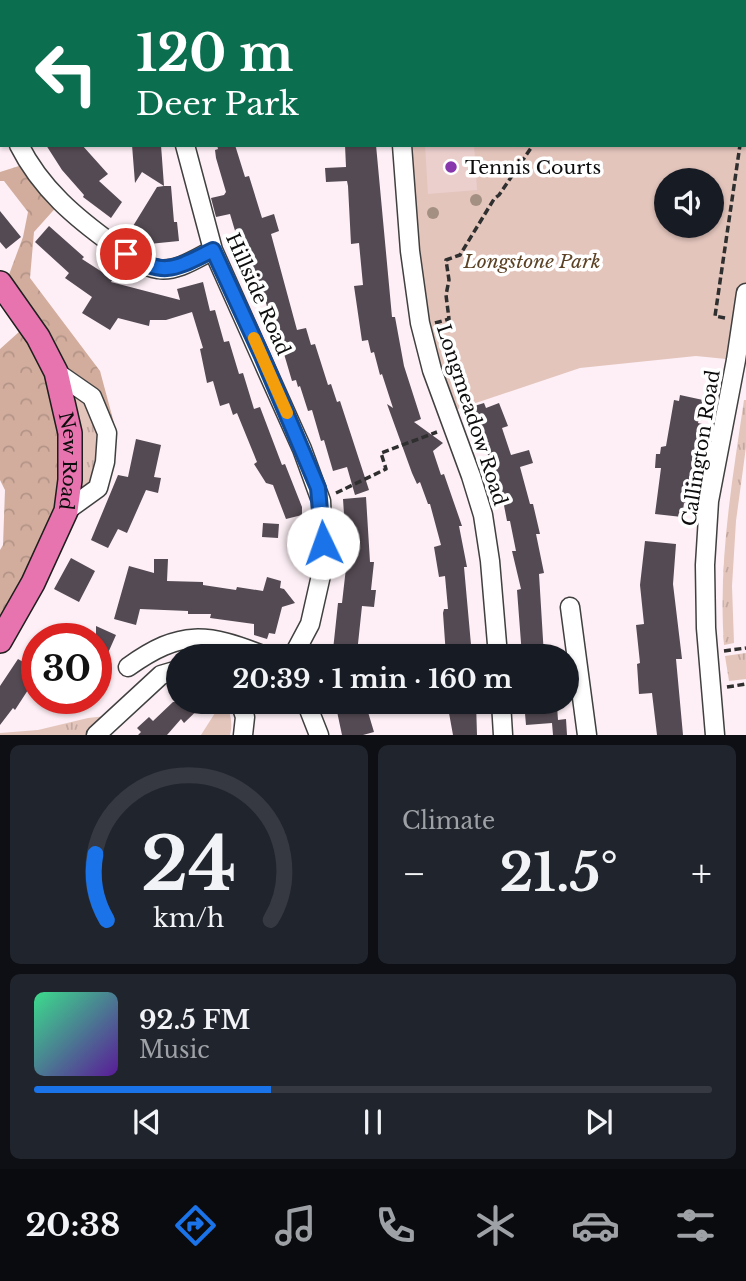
<!DOCTYPE html>
<html lang="en">
<head>
<meta charset="utf-8">
<style>
  :root { --surface:#171b24; --page:#20242c; --text:#f1f3f6; --muted:#9ea1a6; --line:#363941; --accent:#1a73e8 }
  body { margin:0; font-family:"Libre Baskerville",serif; background:var(--page); color:var(--text); height:100vh; display:flex; flex-direction:column; font-size:26px; white-space:nowrap }
  * { box-sizing:border-box; margin:0 }
  p { font-size:23px; color:var(--muted) }
  .icon { flex:none; width:38px; height:38px; fill:none; stroke:currentColor; stroke-width:2; stroke-linecap:round; stroke-linejoin:round }
  .map { position:relative; height:735px; overflow:hidden }
  .panel { display:flex; flex-direction:column; gap:10px; padding:10px; background:#0d0f14; flex:1 }
  .panel>* { flex:none }
  .guide { position:absolute; left:0px; top:0px; width:747px; height:147px; box-shadow:0 2px 5px #0004; background:#0b6e4f; color:#fff; overflow:hidden }
  .controls { position:absolute; left:654px; top:168px; display:grid; gap:14px }
  .controls a { display:grid; place-items:center; width:70px; height:70px; border-radius:50%; background:var(--surface); box-shadow:0 2px 5px #0004; font-size:35px }
  .speed { position:absolute; left:21px; top:623px; display:flex; gap:14px; font-size:35px; font-weight:700; text-align:center }
  .speed>* { display:grid; place-content:center; width:91px; height:91px; border-radius:50%; background:var(--surface); box-shadow:0 2px 5px #0004; line-height:1 }
  .speed .limit { border:10px solid #d22; background:#fff; color:#111 }
  .pin { position:absolute; display:grid; place-items:center; width:60px; height:60px; color:#fff; margin:-30px; border:4px solid #fff; border-radius:50%; box-shadow:0 2px 7px #0007 }
  .me { position:absolute; width:77px; margin:-38px; rotate:357deg; stroke-linejoin:round; filter:drop-shadow(0 0 5px #0008) }
  .turn { display:flex; align-items:center; gap:24px; height:147px; padding:0 21px; font-size:32px }
  .turn .icon { width:91px; height:91px; stroke-width:2.5 }
  .turn b { display:block; font-size:49px; line-height:60px }
  .big { font-size:52px; font-weight:700; line-height:1.1 }
  .panel .widget { flex:1; display:flex; flex-direction:column; justify-content:center; gap:10px; min-width:0; padding:0 24px; border-radius:10px; background:var(--page) }
  .panel .dial { align-items:center; gap:0 }
  .dial svg { height:182px; overflow:visible; fill:none; stroke:var(--line); stroke-width:7; stroke-linecap:round; text-anchor:middle }
  .dial text { fill:var(--text); stroke:none }
  .song { display:flex; align-items:center; gap:21px }
  .cover { width:84px; height:84px; border-radius:10px; background:linear-gradient(135deg,hsl(150 70% 55%),hsl(270 70% 35%)) }
  .played { height:7px; border-radius:4px; background:linear-gradient(90deg,var(--accent) 35%,var(--line) 35%) }
  .keys { display:flex; justify-content:space-around; direction:ltr }
  .heat { display:flex; justify-content:space-between; align-items:center; font-size:38px; direction:ltr }
  .panel .tiles { flex:1; display:grid; gap:10px; grid-template-columns:1fr 1fr }
  .widget:last-child { grid-column:span 2 }
  .trip { position:absolute; left:166px; top:644px; width:413px; height:70px; border-radius:35px; background:var(--surface); box-shadow:0 2px 5px #0004; font-weight:700; line-height:70px; text-align:center }
  .tab-bar { display:flex; height:112px; justify-content:space-around; align-items:center; background:#090b0e; color:var(--muted) }
  .tab-bar .icon { width:49px; height:49px }
  .tab-bar .current { color:var(--accent) }
  .tab-bar b { font-size:32px; color:var(--text) }
  .map>svg:first-child { display:block }
  .grass { fill:url(#grass-tufts) }
  .forest { fill:url(#forest-crowns) }
  .park { fill:#e3c5bc; fill-rule:evenodd }
  .pitch { fill:#ebcfcd }
  .building { fill:#544a53 }
  .lines { fill:none; stroke-linecap:round; stroke-linejoin:round }
  .minor-casing { stroke:#404040; stroke-width:21 }
  .major-casing { stroke:#1e1e1e; stroke-width:26 }
  .path { stroke:#2f2f2f; stroke-width:3.5; stroke-dasharray:7 3.5; stroke-linecap:butt }
  .minor { stroke:#fff; stroke-width:18 }
  .major { stroke:#e774ae; stroke-width:23 }
  .tree { fill:#a49083 }
  .route-casing { stroke:#114b97; stroke-width:18 }
  .route { stroke:#1a73e8; stroke-width:12 }
  .slow { stroke:#f59e0b; stroke-width:12 }
  .poi-dot { fill:#8736ab; stroke:#fff; stroke-width:2.5 }
  .labels { text-anchor:middle; dominant-baseline:central; stroke-width:7; stroke-linejoin:round; paint-order:stroke }
  .poi-label { font-size:19px; fill:#0d0d0d; stroke:#fff; text-anchor:start }
  .park-label { font-size:19px; font-style:italic; fill:#5c4225; stroke:#fff }
  .street-label { font-size:19px; fill:#0d0d0d; stroke:#fff }
</style>
</head>
<body>
<div class="map">
<svg width="746" height="735" viewBox="0 0 746 735">
  <defs>
    <pattern id="grass-tufts" width="24" height="20" patternUnits="userSpaceOnUse" patternTransform="scale(1.75)"><rect width="24" height="20" fill="#e3c5bc"/><path d="M3 7l-1-3M5 7V3M7 7l1-3M15 17l-1-3M17 17v-4M19 17l1-3" fill="none" stroke="#c2a8a0"/></pattern>
    <pattern id="forest-crowns" width="20" height="18" patternUnits="userSpaceOnUse" patternTransform="scale(1.75)"><rect width="20" height="18" fill="#d2ad9e"/><path d="M2 6a3 3 0 1 1 6 0M12 15a3 3 0 1 1 6 0" fill="none" stroke="#b39487"/></pattern>
  </defs>
  <rect width="100%" height="100%" fill="#fdeff5"/>
  <path class="grass" d="M 56,372 L 92,397 L 107,433 L 98,488 L 66,511 Z
    M 744,400 L 746,400 L 746,447 L 736,521 L 732,586 L 734,643 L 724,645 C 718,562 732,482 744,400 Z
    M 746,653 L 746,679 L 729,681 L 725,656 Z
    M 116,715 L 96,735 L 0,735 L 0,733 L 38,730 L 88,718 Z"/>
  <path class="forest" d="M 27,161 L 60,203 L 34,232 L 30,278 L 100,371 L 114,423 L 107,433 L 92,397 L 58,372 L 70,480 L 0,638 L 0,550 L 3,545 L 5,490 L 0,480 L 0,349 L 29,323 L 4,288 L 23,237 L 28,212 L 4,181 L 0,181 L 0,172 L 19,166 Z"/>
  <path class="park" d="M 389,0 L 746,0 L 746,293 L 736,360 L 696,356 L 580,368 L 446,413 L 432,370 L 402,145 L 746,145 L 746,2 ZM 667,180 L 712,180 L 712,226 L 667,226 Z
    M 222,702 C 231,708 233,724 230,735 L 201,735 Z"/>
  <path class="pitch" d="M 425,145 L 474,145 L 477,190 L 428,194 Z"/>
  <path class="building" d="M 46,145 L 82,145 L 108,174 L 99,181 L 122,202 L 111,218 L 83,197 L 84,195 L 62,170 Z
    M 132,145 L 161,145 L 164,186 L 171,186 L 174,222 L 177,222 L 179,241 L 149,244 L 130,231 L 157,187 L 164,186 L 142,172 L 135,183 Z
    M 217,145 L 235,145 L 245,177 L 249,176 L 262,218 L 274,214 L 279,231 L 271,234 L 297,330 L 306,328 L 311,345 L 315,344 L 328,385 L 331,384 L 337,402 L 340,401 L 369,490 L 355,495 L 347,467 L 333,471 L 324,440 L 321,441 L 312,410 L 308,411 L 300,386 L 298,387 L 296,380 L 292,381 L 277,330 L 274,331 L 264,296 L 260,297 L 252,269 L 247,271 L 230,214 L 216,217 L 211,198 L 224,195 L 226,192 L 216,158 L 215,150 L 218,149 Z
    M 345,145 L 376,145 L 392,317 L 395,317 L 404,366 L 421,419 L 414,422 L 443,443 L 433,451 L 441,475 L 444,474 L 462,526 L 459,526 L 467,567 L 464,567 L 472,656 L 446,656 L 443,613 L 444,609 L 448,609 L 445,576 L 439,577 L 434,547 L 441,545 L 430,504 L 428,504 L 420,482 L 417,484 L 412,473 L 387,404 L 393,408 L 382,374 L 380,375 L 374,352 L 371,353 L 368,340 L 362,341 L 354,286 L 363,285 L 359,243 L 351,244 L 348,186 L 347,181 L 326,182 L 325,168 L 346,167 Z
    M 0,211 L 21,237 L 6,249 L 0,242 Z
    M 49,226 L 84,257 L 82,259 L 113,279 L 111,282 L 180,300 L 177,289 L 203,282 L 210,311 L 215,310 L 224,342 L 229,341 L 239,374 L 243,373 L 254,409 L 260,407 L 282,465 L 285,464 L 302,507 L 302,515 L 286,519 L 273,485 L 266,483 L 254,464 L 257,462 L 237,413 L 233,415 L 229,403 L 220,406 L 213,381 L 207,383 L 200,349 L 203,348 L 192,312 L 166,320 L 150,320 L 149,326 L 118,318 L 110,330 L 82,313 L 92,297 L 65,278 L 69,273 L 35,242 Z
    M 680,395 L 703,400 L 698,423 L 702,424 L 698,445 L 695,445 L 689,504 L 684,503 L 682,517 L 655,514 L 661,468 L 655,468 L 656,454 L 660,454 L 661,447 L 666,446 L 674,400 L 679,401 Z
    M 484,403 L 486,408 L 499,403 L 508,426 L 502,428 L 511,455 L 529,450 L 533,463 L 520,467 L 530,504 L 533,504 L 540,534 L 536,534 L 544,573 L 539,574 L 544,656 L 522,656 L 517,590 L 521,589 L 512,551 L 516,551 L 510,521 L 507,521 L 502,495 L 471,407 Z
    M 136,439 L 161,445 L 154,477 L 161,478 L 158,493 L 146,490 L 127,533 L 118,529 L 108,548 L 91,540 L 118,475 L 128,477 Z
    M 366,497 L 370,562 L 374,562 L 371,590 L 376,590 L 374,607 L 362,606 L 357,653 L 333,650 L 338,603 L 342,603 L 347,559 L 343,499 Z
    M 263,523 L 279,524 L 278,538 L 262,537 Z
    M 645,541 L 676,544 L 673,584 L 682,659 L 676,659 L 683,735 L 657,735 L 652,693 L 639,694 L 637,664 L 640,663 L 636,625 L 644,624 L 640,585 Z
    M 71,558 L 95,571 L 79,602 L 54,589 Z
    M 154,559 L 168,559 L 167,581 L 203,582 L 203,585 L 236,590 L 237,587 L 263,591 L 267,577 L 281,581 L 280,588 L 284,589 L 295,603 L 282,607 L 275,634 L 269,633 L 267,639 L 254,635 L 254,624 L 210,618 L 211,614 L 188,614 L 188,611 L 140,609 L 136,625 L 114,619 L 129,566 L 154,573 Z
    M 96,626 L 116,635 L 96,680 Z
    M 18,659 L 37,670 L 37,676 L 15,710 L 13,708 L 0,725 L 0,686 Z
    M 173,702 L 206,702 L 184,723 L 181,719 L 167,735 L 138,735 L 141,732 L 137,728 L 149,717 L 153,721 Z
    M 335,702 L 365,702 L 374,732 L 363,735 L 342,735 Z
    M 447,702 L 476,702 L 477,735 L 453,735 Z
    M 524,702 L 553,702 L 553,706 L 557,706 L 558,720 L 566,719 L 567,735 L 553,735 L 552,723 L 526,725 Z"/>
  <g class="lines">
    <defs>
      <path id="minor" d="M 389,0 L 389,2
        M 185,2 L 185,0
        M 0,104 L 2,108
        M 19,145 C 41,189 76,218 115,246 C 127,255 142,267 158,269 C 177,272 197,258 213,250
        M 185,145 L 213,250 L 302,449 L 321,501 L 324,562 L 310,624 L 293,656
        M 402,145 L 410,251 L 420,323 L 432,370 L 471,476 L 483,515 L 490,561 L 498,656
        M 56,372 L 92,397 L 107,433 L 105,462 L 98,488 L 66,511
        M 570,607 L 587,735
        M 128,667 C 181,629 207,633 265,656
        M 240,702 L 245,717 L 243,735
        M 306,702 L 319,735
        M 501,702 L 503,735
        M 96,735 L 161,675 L 178,670
        M 715,735 L 706,628 L 705,565 L 709,501 L 736,360 L 746,293"/>
      <g id="major">
        <path id="s1" d="M 0,283 L 38,337 L 56,372 L 70,433 L 70,480 L 66,511 L 33,583 L 0,641"/>
      </g>
    </defs>
    <use href="#minor" class="minor-casing"/>
    <use href="#major" class="major-casing"/>
    <path class="path" d="M 471,0 L 471,2
      M 681,2 L 681,0
      M 746,128 L 746,129
      M 725,318 L 715,316 L 740,145
      M 435,323 L 449,319 L 446,295 L 449,280 L 446,260 L 460,255 L 494,199 L 499,195 L 533,145
      M 336,493 L 386,469 L 381,453 L 437,432
      M 724,651 L 746,648
      M 727,687 L 746,684"/>
    <use href="#minor" class="minor"/>
    <use href="#major" class="major"/>
  </g>
  <g class="tree">
    <circle cx="476" cy="200" r="6"/>
    <circle cx="433" cy="213" r="6"/>
  </g>
  <g class="lines">
    <defs>
      <path id="route" d="M 126,254 C 165,278 176,268 213,250 L 262,356 L 318,488 L 323,543"/>
    </defs>
    <use href="#route" class="route-casing"/>
    <use href="#route" class="route"/>
    <path class="slow" d="M 254,338 L 287,413"/>
  </g>
  <circle class="poi-dot" cx="451" cy="167" r="7"/>
  <g class="labels">
    <g class="poi-label">
      <text x="465" y="167">Tennis Courts</text>
    </g>
    <g class="park-label">
      <text x="532" y="261">Longstone Park</text>
    </g>
    <g class="street-label">
      <text transform="translate(258 294) rotate(66)">Hillside Road</text>
      <text transform="translate(472 415) rotate(72)">Longmeadow Road</text>
      <text transform="translate(701 448) rotate(-81)">Callington Road</text>
      <text stroke="none"><textPath href="#s1" startOffset="196">New Road</textPath></text>
    </g>
  </g>
</svg>
<div class="controls">
<a><svg class="icon" aria-label="sound" viewBox="0 0 24 24"><path d="M4 9h4l5-4v14l-5-4H4zM17 9q2 3 0 6"/></svg></a>
</div>
<div class="speed"><div class="limit">30</div></div>
<div class="pin" style="left:126px;top:254px;background:#d93025"><svg class="icon" aria-label="arrive" viewBox="0 0 24 24"><path d="M6 21V4h12l-3 4 3 4H6"/></svg></div>
<svg class="me" style="left:323px;top:543px" viewBox="-20 -20 40 40"><circle r="19" fill="#fff"/><path d="M0-13L10 11 0 6-10 11z" fill="#1a73e8"/></svg>
<div class="trip">20:39 · 1 min · 160 m</div>
<div class="guide">
<div class="turn"><svg class="icon" aria-label="left" viewBox="0 0 24 24"><path d="M17 20v-9H6M10 6l-5 5 5 5"/></svg><div><b>120 m</b>Deer Park</div></div>
</div>
</div>
<section class="panel">
<div class="tiles">
<div class="widget dial"><svg viewBox="0 0 100 80">
<path d="M14 69A42 42 0 1 1 86 69"/>
<path d="M14 69A42 42 0 0 1 9 40" stroke="#1a73e8"/>
<text x="50" y="56" font-size="32" font-weight="700">24</text>
<text x="50" y="72" font-size="11">km/h</text>
</svg></div>
<div class="widget"><p>Climate</p>
<div class="heat"><a>−</a><b class="big">21.5°</b><a>+</a></div>
</div>
<div class="widget">
<div class="song"><i class="cover"></i><div><b>92.5 FM</b><p>Music</p></div></div>
<div class="played"></div>
<div class="keys"><svg class="icon" aria-label="previous" viewBox="0 0 24 24"><path d="M18 5L8 12l10 7zM5 5v14"/></svg><svg class="icon" aria-label="pause" viewBox="0 0 24 24"><path d="M8 5v14M16 5v14"/></svg><svg class="icon" aria-label="next" viewBox="0 0 24 24"><path d="M6 5l10 7-10 7zM19 5v14"/></svg></div>
</div>
</div>
</section>
<nav class="tab-bar">
<b>20:38</b>
<svg class="icon current" aria-label="directions" viewBox="0 0 24 24"><path d="M12 3l9 9-9 9-9-9zM9 14v-3h6M13 9l2 2-2 2"/></svg>
<svg class="icon" aria-label="music" viewBox="0 0 24 24"><path d="M9 18V5l10-2v13"/><circle cx="6" cy="18" r="3"/><circle cx="16" cy="16" r="3"/></svg>
<svg class="icon" aria-label="phone" viewBox="0 0 24 24"><path d="M5 4h4l2 5-3 2q2 4 5 5l2-3 5 2v4C11 20 4 13 5 4z"/></svg>
<svg class="icon" aria-label="climate" viewBox="0 0 24 24"><path d="M12 3v18M4 7l16 10M4 17L20 7"/></svg>
<svg class="icon" aria-label="car" viewBox="0 0 24 24"><path d="M5 17H2v-5l4-1 3-4h7l3 4 3 1v5h-3M9 17h6M6 11h13"/><circle cx="7" cy="17" r="2"/><circle cx="17" cy="17" r="2"/></svg>
<svg class="icon" aria-label="filters" viewBox="0 0 24 24"><path d="M4 7h16M4 17h16"/><circle cx="9" cy="7" r="2"/><circle cx="15" cy="17" r="2"/></svg>
</nav>
</body>
</html>
